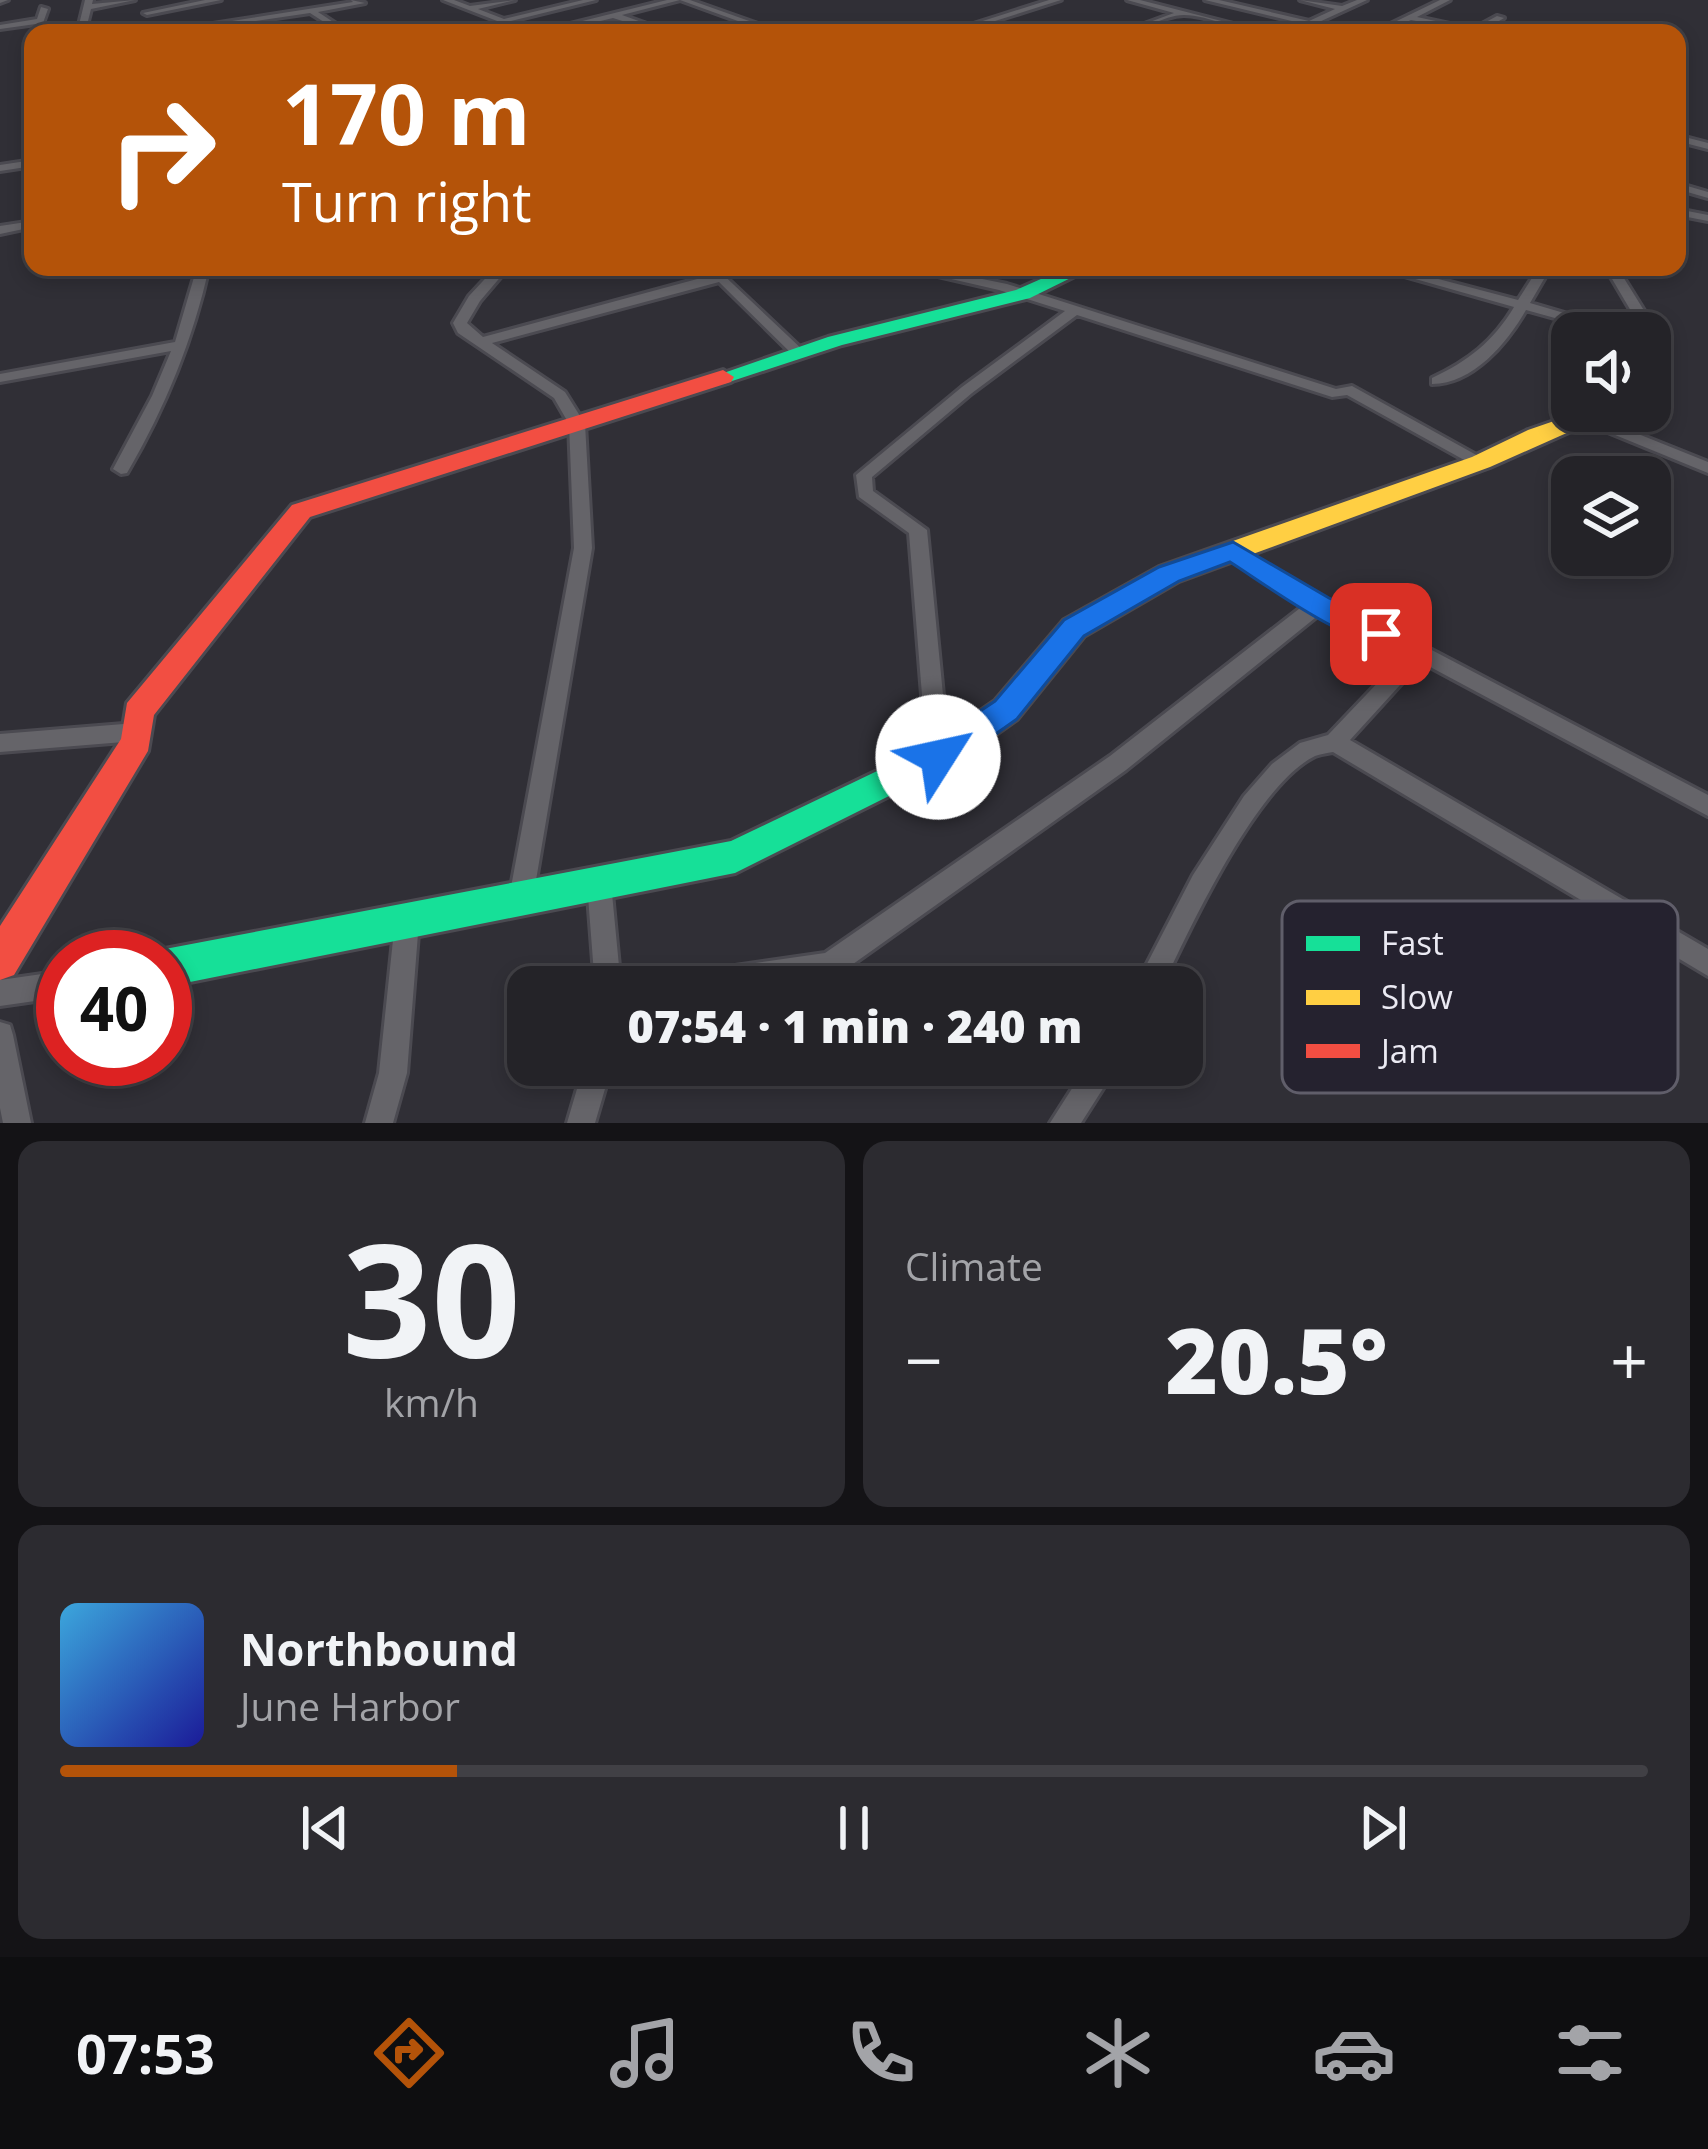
<!DOCTYPE html>
<html lang="en">
<head>
<meta charset="utf-8">
<style>
  :root { --surface:#242328; --page:#2c2b30; --text:#f1f3f6; --muted:#a3a4a8; --line:#414045; --accent:#b45309 }
  body { margin:0; font-family:"Open Sans",sans-serif; background:var(--page); color:var(--text); height:100vh; display:flex; flex-direction:column; font-size:45px; white-space:nowrap }
  * { box-sizing:border-box; margin:0 }
  p { font-size:39px; color:var(--muted) }
  .icon { flex:none; width:66px; height:66px; fill:none; stroke:currentColor; stroke-width:2; stroke-linecap:round; stroke-linejoin:round }
  .map { position:relative; height:1123px; overflow:hidden }
  .drawer { display:flex; flex-direction:column; gap:18px; padding:18px; background:#141316; flex:1 }
  .drawer>* { flex:none }
  .top-card { position:absolute; left:24px; top:24px; width:1662px; height:252px; border-radius:24px; box-shadow:0 6px 18px #0003,0 0 0 3px var(--line); background:#b45309; color:#fff; overflow:hidden }
  .tools { position:absolute; left:1551px; top:312px; display:grid; gap:24px }
  .tools a { display:grid; place-items:center; width:120px; height:120px; border-radius:24px; background:var(--surface); box-shadow:0 6px 18px #0003,0 0 0 3px var(--line); font-size:60px }
  .speed { position:absolute; left:36px; top:930px; display:flex; gap:24px; font-size:60px; font-weight:700; text-align:center }
  .speed>* { display:grid; place-content:center; width:156px; height:156px; border-radius:50%; background:var(--surface); box-shadow:0 6px 18px #0003,0 0 0 3px var(--line); line-height:1 }
  .speed .limit { border:18px solid #d22; background:#fff; color:#111 }
  .pin { position:absolute; display:grid; place-items:center; width:102px; height:102px; color:#fff; margin:-51px; border-radius:24px; box-shadow:0 6px 18px #0006 }
  .me { position:absolute; width:132px; margin:-66px; rotate:55deg; stroke-linejoin:round; filter:drop-shadow(0 0 9px #0008) }
  .turn { display:flex; align-items:center; gap:42px; height:252px; padding:0 60px; font-size:54px }
  .turn .icon { width:156px; height:156px; stroke-width:2.5 }
  .turn b { display:block; font-size:84px; line-height:102px }
  .big { font-size:90px; font-weight:800; line-height:1.1 }
  .drawer .tile { flex:1; display:flex; flex-direction:column; justify-content:center; gap:18px; min-width:0; padding:0 42px; border-radius:24px; background:var(--page) }
  .drawer .dial { align-items:center; gap:0 }
  .dial b { font-size:156px; line-height:1 }
  .song { display:flex; align-items:center; gap:36px }
  .cover { width:144px; height:144px; border-radius:18px; background:linear-gradient(135deg,hsl(200 70% 55%),hsl(240 70% 35%)) }
  .played { height:12px; border-radius:6px; background:linear-gradient(90deg,var(--accent) 25%,var(--line) 25%) }
  .keys { display:flex; justify-content:space-around; direction:ltr }
  .heat { display:flex; justify-content:space-between; align-items:center; font-size:66px; direction:ltr }
  .drawer .tiles { flex:1; display:grid; gap:18px; grid-template-columns:1fr 1fr }
  .tile:last-child { grid-column:span 2 }
  .trip { position:absolute; left:507px; top:966px; width:696px; height:120px; border-radius:24px; background:var(--surface); box-shadow:0 6px 18px #0003,0 0 0 3px var(--line); font-weight:800; line-height:120px; text-align:center }
  .tab-bar { display:flex; height:192px; justify-content:space-around; align-items:center; background:#0e0e10; color:var(--muted) }
  .tab-bar .icon { width:84px; height:84px }
  .tab-bar .current { color:var(--accent) }
  .tab-bar b { font-size:54px; color:var(--text) }
  .map>svg:first-child { display:block }
  .lines { fill:none; stroke-linecap:round; stroke-linejoin:round }
  .street-casing { stroke:#4b4a51; stroke-width:6 }
  .fast-casing { stroke:#4b4a51; stroke-width:6 }
  .slow-casing { stroke:#4b4a51; stroke-width:6 }
  .jam-casing { stroke:#4b4a51; stroke-width:6 }
  .street { fill:#656469; fill-rule:evenodd }
  .fast { fill:#16e098; fill-rule:evenodd }
  .slow { fill:#ffcf43; fill-rule:evenodd }
  .jam { fill:#f24e42; fill-rule:evenodd }
  .route { fill:#1a73e8; stroke:#114b97; stroke-width:3 }
  .key { fill:#25222f; stroke:#605e6a; stroke-width:3 }
  .key-label { font-size:33px; fill:#ebeaf3 }
</style>
</head>
<body>
<div class="map">
<svg width="1708" height="1123" viewBox="0 0 1708 1123">
  <rect width="100%" height="100%" fill="#302f36"/>
  <g class="lines">
    <defs>
      <path id="street" d="M 0,0 L 8,0 L 0,3 Z
        M 85,0 L 93,0 L 92,4 L 135,0 L 91,9 L 85,33 L 77,33 Z
        M 205,0 L 221,0 L 147,15 L 143,13 Z
        M 351,0 L 365,3 L 318,12 L 350,33 L 341,33 L 310,13 L 175,33 L 155,33 L 353,2 Z
        M 443,0 L 454,0 L 470,6 L 515,0 L 478,9 L 504,19 L 583,0 L 596,0 L 511,21 L 538,32 L 667,0 L 690,0 L 783,33 L 771,33 L 680,0 L 622,15 L 672,33 L 660,33 L 613,18 L 551,33 L 528,33 Z
        M 1049,0 L 1061,0 L 957,33 L 945,33 Z
        M 1127,0 L 1140,0 L 1268,33 C 1239,33 1210,15 1184,15 C 1162,15 1142,33 1120,33 L 1174,13 Z
        M 1205,0 L 1219,0 L 1309,21 L 1335,9 L 1300,0 L 1342,6 L 1357,0 L 1367,0 L 1317,23 L 1355,33 L 1341,33 Z
        M 1440,0 L 1450,0 L 1417,17 L 1473,29 L 1497,16 L 1504,18 L 1479,33 L 1411,20 L 1382,33 L 1372,33 Z
        M 41,7 L 48,9 L 43,23 L 0,29 L 0,25 L 37,19 Z
        M 1677,135 L 1708,143 L 1708,149 L 1677,141 Z
        M 33,160 L 33,166 L 0,171 L 0,165 Z
        M 1677,183 L 1708,192 L 1708,198 L 1677,189 Z
        M 1677,209 L 1708,215 L 1708,221 L 1677,215 Z
        M 33,221 L 33,227 L 0,234 L 0,226 Z
        M 197,267 L 209,267 C 193,340 165,408 127,473 L 121,474 L 113,469 L 152,396 L 171,351 L 0,382 L 0,374 L 175,342 Z
        M 332,267 L 344,267 L 347,271 L 337,274 Z
        M 496,267 L 509,267 L 480,301 L 467,323 L 483,337 L 712,275 L 710,272 L 716,268 L 806,353 L 804,356 L 794,356 L 719,282 L 492,343 L 565,392 L 585,424 L 592,548 L 533,898 L 530,906 L 521,910 L 512,906 L 509,898 L 574,548 L 569,424 L 554,398 L 458,333 L 453,323 L 469,296 Z
        M 899,267 L 923,267 L 1007,284 L 1336,389 L 1352,386 L 1489,462 L 1481,467 L 1475,466 L 1347,395 L 1332,397 L 1077,315 L 972,393 L 872,477 L 873,491 L 927,530 L 949,757 L 946,764 L 938,766 L 930,764 L 927,757 L 909,533 L 859,497 L 856,475 L 962,387 L 1065,311 L 999,290 Z
        M 1373,267 L 1393,267 L 1518,300 L 1539,267 L 1551,267 L 1530,303 L 1632,333 L 1609,333 L 1526,310 C 1507,343 1473,384 1432,384 L 1432,378 C 1468,361 1493,342 1514,307 Z
        M 1605,267 L 1617,267 L 1658,333 L 1655,373 L 1650,374 L 1650,333 L 1644,333 Z
        M 1586,413 L 1708,462 L 1708,473 L 1581,421 L 1578,418 Z
        M 1233,545 L 1325,600 L 1426,647 L 1708,795 L 1708,816 L 1421,662 L 1350,740 L 1708,949 L 1708,976 L 1333,752 C 1327,753 1320,754 1315,756 C 1256,785 1190,928 1162,987 L 1135,987 L 1193,875 L 1244,796 L 1272,764 L 1300,743 L 1328,735 L 1405,654 L 1320,614 L 1126,770 L 839,974 L 768,987 L 667,987 L 671,978 L 680,974 L 825,953 L 1110,756 L 1304,605 L 1227,555 L 1224,551 Z
        M 136,723 L 144,726 L 147,732 L 144,738 L 136,741 L 0,752 L 0,734 Z
        M 599,872 L 608,875 L 611,883 L 621,987 L 595,987 L 587,883 L 590,875 Z
        M 407,909 L 416,912 L 419,921 L 407,1073 L 393,1123 L 365,1123 L 379,1073 L 395,921 L 398,912 Z
        M 63,971 L 63,997 L 0,1006 L 0,980 Z
        M 0,1022 L 10,1025 L 13,1035 L 31,1123 L 3,1123 L 0,1108 Z
        M 584,1065 L 612,1065 L 595,1123 L 567,1123 Z
        M 1087,1065 L 1118,1065 L 1081,1123 L 1050,1123 Z"/>
      <path id="fast" d="M 1068,267 L 1093,267 L 1030,298 L 842,345 L 723,384 L 712,377 L 828,337 L 1016,290 Z
        M 946,738 L 957,742 L 962,752 L 957,762 L 735,873 L 165,987 L 165,957 L 150,957 L 165,949 L 731,841 Z"/>
      <path id="slow" d="M 1583,411 L 1616,411 L 1490,467 L 1179,581 L 1084,636 L 1017,719 L 957,762 L 946,766 L 935,762 L 930,752 L 935,742 L 995,701 L 1064,620 L 1159,567 L 1472,457 L 1528,430 Z"/>
      <path id="jam" d="M 723,370 L 734,377 L 731,382 L 310,517 L 154,715 L 148,751 L 14,975 L 0,980 L 0,926 L 121,739 L 127,703 L 292,505 Z"/>
    </defs>
    <use href="#street" class="street-casing"/>
    <use href="#fast" class="fast-casing"/>
    <use href="#slow" class="slow-casing"/>
    <use href="#jam" class="jam-casing"/>
    <use href="#street" class="street"/>
    <use href="#fast" class="fast"/>
    <use href="#slow" class="slow"/>
    <use href="#jam" class="jam"/>
  </g>
  <path class="route" d="M 1233,542 L 1329,598 L 1392,626 L 1396,634 L 1392,642 C 1357,653 1262,582 1230,562 L 1179,581 L 1084,636 L 1017,719 L 949,767 L 938,771 L 926,767 L 921,757 L 926,747 L 995,701 L 1064,620 L 1159,567 Z"/>
  <rect x="1282" y="901" width="396" height="192" rx="18" class="key"/>
  <rect x="1306" y="936" width="54" height="15" fill="#16e098"/>
  <rect x="1306" y="990" width="54" height="15" fill="#ffcf43"/>
  <rect x="1306" y="1044" width="54" height="14" fill="#f24e42"/>
  <g class="key-label">
    <text x="1381" y="955">Fast</text>
    <text x="1381" y="1009">Slow</text>
    <text x="1381" y="1063">Jam</text>
  </g>
</svg>
<div class="tools">
<a><svg class="icon" aria-label="sound" viewBox="0 0 24 24"><path d="M4 9h4l5-4v14l-5-4H4zM17 9q2 3 0 6"/></svg></a>
<a><svg class="icon" aria-label="layers" viewBox="0 0 24 24"><path d="M12 4l9 5-9 5-9-5zM3 14l9 5 9-5"/></svg></a>
</div>
<div class="speed"><div class="limit">40</div></div>
<div class="pin" style="left:1381px;top:634px;background:#d93025"><svg class="icon" aria-label="arrive" viewBox="0 0 24 24"><path d="M6 21V4h12l-3 4 3 4H6"/></svg></div>
<svg class="me" style="left:938px;top:757px" viewBox="-20 -20 40 40"><circle r="19" fill="#fff"/><path d="M0-13L10 11 0 6-10 11z" fill="#1a73e8"/></svg>
<div class="trip">07:54 · 1 min · 240 m</div>
<div class="top-card">
<div class="turn"><svg class="icon" aria-label="right" viewBox="0 0 24 24"><path d="M7 20v-9h11M14 6l5 5-5 5"/></svg><div><b>170 m</b>Turn right</div></div>
</div>
</div>
<section class="drawer">
<div class="tiles">
<div class="tile dial"><b>30</b><p>km/h</p></div>
<div class="tile"><p>Climate</p>
<div class="heat"><a>−</a><b class="big">20.5°</b><a>+</a></div>
</div>
<div class="tile">
<div class="song"><i class="cover"></i><div><b>Northbound</b><p>June Harbor</p></div></div>
<div class="played"></div>
<div class="keys"><svg class="icon" aria-label="previous" viewBox="0 0 24 24"><path d="M18 5L8 12l10 7zM5 5v14"/></svg><svg class="icon" aria-label="pause" viewBox="0 0 24 24"><path d="M8 5v14M16 5v14"/></svg><svg class="icon" aria-label="next" viewBox="0 0 24 24"><path d="M6 5l10 7-10 7zM19 5v14"/></svg></div>
</div>
</div>
</section>
<nav class="tab-bar">
<b>07:53</b>
<svg class="icon current" aria-label="directions" viewBox="0 0 24 24"><path d="M12 3l9 9-9 9-9-9zM9 14v-3h6M13 9l2 2-2 2"/></svg>
<svg class="icon" aria-label="music" viewBox="0 0 24 24"><path d="M9 18V5l10-2v13"/><circle cx="6" cy="18" r="3"/><circle cx="16" cy="16" r="3"/></svg>
<svg class="icon" aria-label="phone" viewBox="0 0 24 24"><path d="M5 4h4l2 5-3 2q2 4 5 5l2-3 5 2v4C11 20 4 13 5 4z"/></svg>
<svg class="icon" aria-label="climate" viewBox="0 0 24 24"><path d="M12 3v18M4 7l16 10M4 17L20 7"/></svg>
<svg class="icon" aria-label="car" viewBox="0 0 24 24"><path d="M5 17H2v-5l4-1 3-4h7l3 4 3 1v5h-3M9 17h6M6 11h13"/><circle cx="7" cy="17" r="2"/><circle cx="17" cy="17" r="2"/></svg>
<svg class="icon" aria-label="filters" viewBox="0 0 24 24"><path d="M4 7h16M4 17h16"/><circle cx="9" cy="7" r="2"/><circle cx="15" cy="17" r="2"/></svg>
</nav>
</body>
</html>
